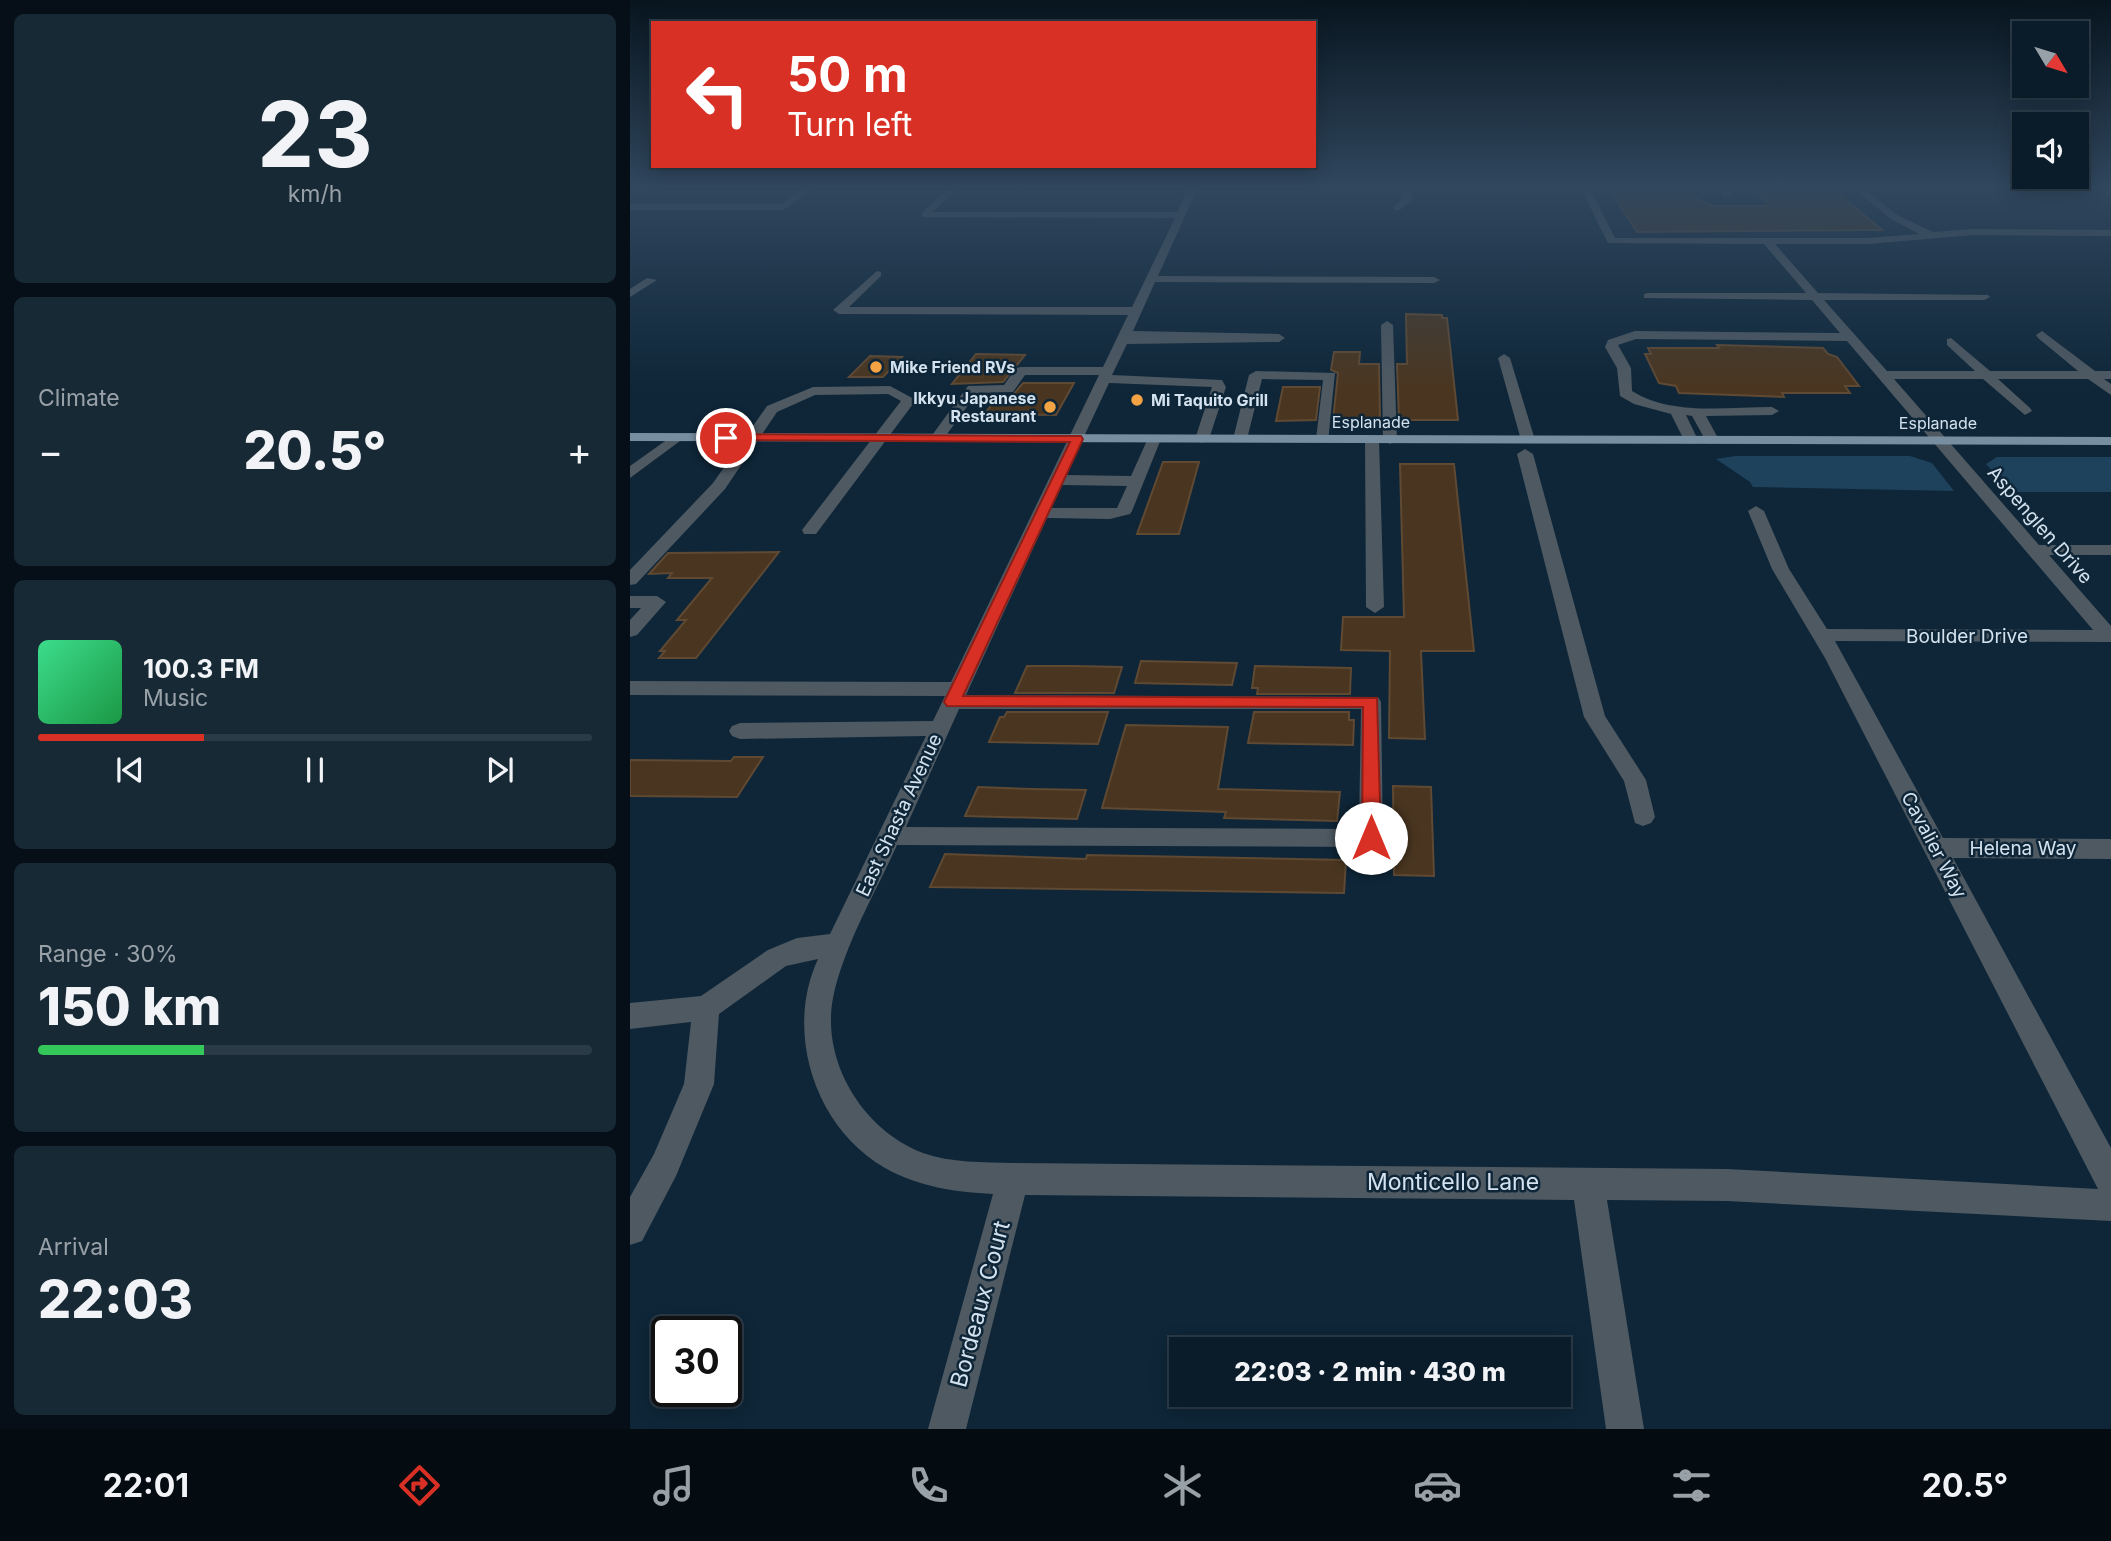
<!DOCTYPE html>
<html lang="en">
<head>
<meta charset="utf-8">
<style>
  :root { --surface:#0a1c2a; --page:#182936; --text:#f1f3f6; --muted:#99a1a8; --line:#2a3a47; --accent:#d93025 }
  body { margin:0; font-family:Inter,sans-serif; background:var(--page); color:var(--text); height:100vh; display:flex; flex-direction:column; font-size:26px; white-space:nowrap }
  * { box-sizing:border-box; margin:0 }
  p { font-size:23px; color:var(--muted) }
  .icon { flex:none; width:38px; height:38px; fill:none; stroke:currentColor; stroke-width:2; stroke-linecap:round; stroke-linejoin:round }
  .map { position:relative; flex:1; overflow:hidden }
  .panel { display:flex; flex-direction:column; gap:14px; padding:14px; background:#060f17; width:630px }
  .panel>* { flex:none }
  .top-card { position:absolute; left:21px; top:21px; width:665px; height:147px; border-radius:0px; box-shadow:0 4px 18px #0003,0 0 0 2px var(--line); background:#d93025; color:#fff; overflow:hidden }
  .needle { width:46px; rotate:128deg }
  .fabs { position:absolute; left:1382px; top:21px; display:grid; gap:14px }
  .fabs a { display:grid; place-items:center; width:77px; height:77px; border-radius:0px; background:var(--surface); box-shadow:0 4px 18px #0003,0 0 0 2px var(--line); font-size:35px }
  .speed { position:absolute; left:21px; top:1316px; display:flex; gap:14px; font-size:35px; font-weight:700; text-align:center }
  .speed>* { display:grid; place-content:center; width:91px; height:91px; border-radius:50%; background:var(--surface); box-shadow:0 4px 18px #0003,0 0 0 2px var(--line); line-height:1 }
  .speed .limit { border:4px solid #111; border-radius:10px; background:#fff; color:#111 }
  .pin { position:absolute; display:grid; place-items:center; width:60px; height:60px; color:#fff; margin:-30px; border:4px solid #fff; border-radius:50%; box-shadow:0 2px 7px #0007 }
  .me { position:absolute; width:77px; margin:-38px; rotate:0deg; stroke-linejoin:round; filter:drop-shadow(0 0 5px #0008) }
  .turn { display:flex; align-items:center; gap:24px; height:147px; padding:0 21px; font-size:32px }
  .turn .icon { width:91px; height:91px; stroke-width:2.5 }
  .turn b { display:block; font-size:49px; line-height:60px }
  .big { font-size:52px; font-weight:800; line-height:1.1 }
  .panel .widget { flex:1; display:flex; flex-direction:column; justify-content:center; gap:10px; min-width:0; padding:0 24px; border-radius:10px; background:var(--page) }
  .panel .dial { align-items:center; gap:0 }
  .dial b { font-size:91px; line-height:1 }
  .song { display:flex; align-items:center; gap:21px }
  .cover { width:84px; height:84px; border-radius:10px; background:linear-gradient(135deg,hsl(150 70% 55%),hsl(140 70% 35%)) }
  .played { height:7px; border-radius:4px; background:linear-gradient(90deg,var(--accent) 30%,var(--line) 30%) }
  .keys { display:flex; justify-content:space-around; direction:ltr }
  .heat { display:flex; justify-content:space-between; align-items:center; font-size:38px; direction:ltr }
  .charge { height:10px; border-radius:5px; background:linear-gradient(90deg,#34c759 30%,var(--line) 0) }
  .trip { position:absolute; left:539px; top:1337px; width:402px; height:70px; border-radius:0px; background:var(--surface); box-shadow:0 4px 18px #0003,0 0 0 2px var(--line); font-weight:800; line-height:70px; text-align:center }
  .tab-bar { display:flex; height:112px; justify-content:space-around; align-items:center; background:#040b11; color:var(--muted) }
  .tab-bar .icon { width:49px; height:49px }
  .tab-bar .current { color:var(--accent) }
  .tab-bar b { font-size:32px; color:var(--text) }
  main { display:flex; flex:1; min-height:0 }
  .map>svg:first-child { display:block }
  .green { fill:#1e415c }
  .building { fill:#4a3620; stroke:#5f4933; stroke-width:2 }
  .lines { fill:none; stroke-linecap:round; stroke-linejoin:round }
  .minor { fill:#4e5962; fill-rule:evenodd }
  .major { fill:#778ea0; fill-rule:evenodd }
  .route { fill:#d93025; stroke:#8d1f18; stroke-width:2 }
  .poi-dot { fill:#f4a344; stroke:#0e2638; stroke-width:2.5 }
  .labels { text-anchor:middle; dominant-baseline:central; stroke-width:5; stroke-linejoin:round; paint-order:stroke }
  .far-poi-label { font-size:16px; font-weight:bold; fill:#d3e2ee; stroke:#0e2638; text-anchor:start }
  .far-street-label { font-size:16px; fill:#d3e2ee; stroke:#0e2638 }
  .street-label { font-size:19px; fill:#d3e2ee; stroke:#0e2638 }
  .near-street-label { font-size:23px; fill:#d3e2ee; stroke:#0e2638 }
</style>
</head>
<body>
<main>
<section class="panel">
<div class="widget dial"><b>23</b><p>km/h</p></div>
<div class="widget"><p>Climate</p>
<div class="heat"><a>−</a><b class="big">20.5°</b><a>+</a></div>
</div>
<div class="widget">
<div class="song"><i class="cover"></i><div><b>100.3 FM</b><p>Music</p></div></div>
<div class="played"></div>
<div class="keys"><svg class="icon" aria-label="previous" viewBox="0 0 24 24"><path d="M18 5L8 12l10 7zM5 5v14"/></svg><svg class="icon" aria-label="pause" viewBox="0 0 24 24"><path d="M8 5v14M16 5v14"/></svg><svg class="icon" aria-label="next" viewBox="0 0 24 24"><path d="M6 5l10 7-10 7zM19 5v14"/></svg></div>
</div>
<div class="widget"><p>Range · 30%</p><b class="big">150 km</b><div class="charge"></div></div>
<div class="widget"><p>Arrival</p><b class="big">22:03</b></div>
</section>
<div class="map">
<svg width="1481" height="1429" viewBox="0 0 1481 1429">
  <rect width="100%" height="100%" fill="#0e2638"/>
  <path class="green" d="M 1105,456 L 1280,456 L 1302,463 L 1324,491 L 1123,487 L 1120,482 L 1086,459 Z
    M 1367,457 L 1481,457 L 1481,492 L 1382,492 L 1356,464 Z"/>
  <path class="building" d="M 978,187 L 1058,187 L 1065,198 L 1082,206 L 1139,206 L 1122,187 L 1201,187 L 1252,230 L 1007,232 Z
    M 776,314 L 812,315 L 812,318 L 817,318 L 828,420 L 769,420 L 767,364 L 777,364 Z
    M 1087,345 L 1193,348 L 1198,354 L 1207,357 L 1229,386 L 1215,386 L 1220,393 L 1152,393 L 1154,397 L 1049,393 L 1046,386 L 1029,383 L 1015,354 L 1021,354 L 1018,348 L 1089,348 Z
    M 704,352 L 730,352 L 729,364 L 749,364 L 750,420 L 703,420 L 708,373 L 701,370 Z
    M 346,354 L 395,355 L 373,382 L 322,384 Z
    M 240,356 L 272,357 L 253,377 L 219,377 Z
    M 393,383 L 444,383 L 426,415 L 355,414 L 368,395 L 383,395 Z
    M 653,387 L 690,387 L 686,420 L 646,421 Z
    M 533,462 L 569,462 L 549,534 L 507,534 Z
    M 770,464 L 824,464 L 844,651 L 791,651 L 795,739 L 759,738 L 760,651 L 711,650 L 713,617 L 774,617 Z
    M 149,552 L 66,658 L 29,658 L 35,651 L 30,651 L 56,620 L 47,620 L 82,578 L 38,578 L 42,573 L 19,574 L 38,553 Z
    M 511,661 L 607,663 L 602,685 L 505,683 Z
    M 397,666 L 444,666 L 492,667 L 484,693 L 385,693 Z
    M 625,666 L 721,668 L 720,694 L 627,694 L 628,688 L 622,688 Z
    M 377,712 L 478,712 L 468,744 L 359,742 L 370,717 L 374,717 Z
    M 624,712 L 719,712 L 719,720 L 724,720 L 723,745 L 618,743 Z
    M 496,725 L 598,727 L 588,789 L 710,792 L 707,821 L 594,818 L 596,812 L 472,808 Z
    M 104,757 L 133,757 L 107,797 L 0,796 L 0,760 L 101,761 Z
    M 763,786 L 801,787 L 804,876 L 764,875 Z
    M 348,787 L 402,789 L 456,790 L 447,819 L 335,816 Z
    M 315,854 L 456,859 L 457,855 L 716,860 L 714,893 L 300,887 Z"/>
  <g class="lines">
    <path class="minor" d="M 175,187 L 185,187 L 153,210 L 0,210 L 0,204 L 151,204 Z
      M 319,187 L 328,187 L 303,212 L 547,212 L 559,187 L 568,187 L 528,276 L 804,277 L 810,280 L 804,283 L 525,282 L 503,331 L 649,334 L 655,338 L 649,342 L 497,344 L 482,375 L 592,380 L 596,387 L 579,439 L 572,443 L 565,439 L 582,387 L 479,383 L 436,475 L 501,476 L 519,436 L 529,436 L 531,439 L 502,511 L 500,514 L 480,519 L 417,518 L 336,695 L 748,697 L 751,702 L 753,838 L 749,845 L 741,847 L 267,845 C 245,894 214,945 203,998 C 191,1062 233,1130 293,1153 C 321,1163 354,1162 383,1163 L 1097,1169 L 1468,1189 L 1195,658 L 1142,569 L 1118,511 L 1126,506 L 1134,511 L 1159,569 L 1197,629 L 1463,630 L 1217,341 L 1006,339 L 988,345 L 1001,368 L 1002,391 C 1042,416 1096,407 1142,407 L 1149,411 L 1142,415 L 1076,416 L 1089,440 L 1082,444 L 1077,443 L 1062,416 L 1056,415 L 1068,440 L 1061,444 L 1054,440 L 1041,414 L 1004,404 L 990,396 L 987,368 L 975,347 L 978,340 L 1005,331 L 1210,333 L 1182,300 L 1014,298 L 1014,294 L 1018,293 L 1176,293 L 1134,244 L 978,243 L 950,187 L 959,187 L 985,238 L 1238,238 L 1289,234 L 1261,219 L 1222,187 L 1232,187 L 1267,215 L 1303,232 L 1343,229 L 1481,230 L 1481,236 L 1343,235 L 1238,244 L 1145,244 L 1188,293 L 1358,295 L 1360,297 L 1354,300 L 1194,300 L 1257,371 L 1345,371 L 1317,345 L 1317,339 L 1321,338 L 1360,371 L 1448,371 L 1408,338 L 1406,335 L 1412,331 L 1465,371 L 1481,371 L 1481,379 L 1474,379 L 1481,384 L 1481,395 L 1458,379 L 1368,379 L 1400,408 L 1402,411 L 1395,415 L 1353,379 L 1264,379 L 1409,545 L 1481,545 L 1481,555 L 1419,555 L 1481,626 L 1481,642 L 1205,641 L 1313,838 L 1481,839 L 1481,859 L 1323,858 L 1481,1148 L 1481,1221 L 1097,1201 L 977,1200 L 1014,1429 L 976,1429 L 944,1200 L 395,1195 L 336,1429 L 298,1429 L 363,1194 C 325,1192 289,1187 255,1168 C 185,1128 154,1032 188,959 L 156,966 L 89,1014 L 84,1084 L 46,1176 L 12,1241 L 0,1245 L 0,1197 L 24,1154 L 54,1084 L 61,1022 L 0,1029 L 0,1003 L 71,996 L 138,950 L 167,938 L 200,934 L 296,736 L 110,739 L 102,736 L 99,731 L 102,726 L 110,723 L 303,721 L 315,696 L 0,695 L 0,681 L 321,682 L 469,375 L 395,375 L 383,392 L 347,393 L 312,441 L 302,441 L 300,438 L 338,386 L 374,385 L 386,368 L 391,367 L 473,367 L 498,315 L 209,314 L 203,310 L 247,271 L 251,272 L 251,276 L 219,307 L 502,307 L 545,218 L 292,217 L 292,213 ZM 432,485 L 497,486 L 487,508 L 421,508 ZM 329,709 L 731,709 L 729,829 L 276,827 Z
      M 772,187 L 780,187 L 782,200 L 770,210 L 764,210 L 764,206 L 772,199 Z
      M 1086,187 L 1095,187 L 1102,195 L 1094,197 Z
      M 1464,187 L 1481,190 L 1481,197 L 1465,189 Z
      M 17,278 L 27,280 L 0,297 L 0,289 Z
      M 757,321 L 763,325 L 767,440 L 760,444 L 753,440 L 751,325 Z
      M 874,354 L 880,358 L 905,440 L 903,443 L 893,443 L 891,440 L 868,358 Z
      M 626,371 L 705,373 L 698,442 L 688,442 L 686,439 L 693,380 L 632,379 L 617,439 L 615,442 L 605,442 L 603,439 L 619,375 Z
      M 260,386 L 286,400 L 186,534 L 174,534 L 172,530 L 271,401 L 258,394 L 185,395 L 147,412 L 95,489 L 6,584 L 0,585 L 0,570 L 83,483 L 137,406 L 183,387 Z
      M 45,434 L 50,435 L 50,441 L 0,478 L 0,466 Z
      M 742,436 L 749,440 L 754,607 L 745,613 L 736,607 L 735,440 Z
      M 895,449 L 903,454 L 975,716 L 1016,780 L 1025,817 L 1021,823 L 1013,826 L 1005,823 L 994,781 L 954,717 L 887,454 Z
      M 0,596 L 27,596 L 36,602 L 7,635 L 0,637 L 0,620 L 11,608 L 0,608 Z"/>
    <path class="major" d="M 0,433 L 1481,437 L 1481,445 L 0,441 Z"/>
  </g>
  <linearGradient id="sky" x2="0" y2="1"><stop stop-color="#08151f"/><stop offset="0.48" stop-color="#30475e"/><stop offset="1" stop-color="#30475e" stop-opacity="0"/></linearGradient>
  <rect width="1481" height="387" fill="url(#sky)"/>
  <path class="route" d="M 96,434 L 451,436 L 453,439 L 333,696 L 747,698 L 751,838 L 748,843 L 735,843 L 732,838 L 733,707 L 317,706 L 314,702 L 440,442 L 92,440 L 90,438 Z"/>
  <g class="poi-dot">
    <circle cx="246" cy="367" r="7"/>
    <circle cx="507" cy="400" r="7"/>
    <circle cx="420" cy="407" r="7"/>
  </g>
  <g class="labels">
    <g class="far-poi-label">
      <text x="260" y="367">Mike Friend RVs</text>
      <text x="406" y="398" text-anchor="end">Ikkyu Japanese<tspan x="406" dy="18">Restaurant</tspan></text>
      <text x="521" y="400">Mi Taquito Grill</text>
    </g>
    <g class="far-street-label">
      <text x="741" y="422">Esplanade</text>
      <text x="1308" y="423">Esplanade</text>
    </g>
    <g class="street-label">
      <text transform="translate(1410 525) rotate(49)">Aspenglen Drive</text>
      <text x="1337" y="636">Boulder Drive</text>
      <text transform="translate(269 815) rotate(-65)">East Shasta Avenue</text>
      <text transform="translate(1304 845) rotate(62)">Cavalier Way</text>
      <text x="1393" y="848">Helena Way</text>
    </g>
    <g class="near-street-label">
      <text x="823" y="1182">Monticello Lane</text>
      <text transform="translate(350 1304) rotate(-75)">Bordeaux Court</text>
    </g>
  </g>
</svg>
<div class="fabs">
<a><svg class="needle" viewBox="-14 -14 28 28"><path d="M0-13l5 13h-10z" fill="#e53935"/><path d="M0 13l5-13h-10z" fill="#99a1a8"/></svg></a>
<a><svg class="icon" aria-label="sound" viewBox="0 0 24 24"><path d="M4 9h4l5-4v14l-5-4H4zM17 9q2 3 0 6"/></svg></a>
</div>
<div class="speed"><div class="limit">30</div></div>
<div class="pin" style="left:96px;top:438px;background:#d93025"><svg class="icon" aria-label="arrive" viewBox="0 0 24 24"><path d="M6 21V4h12l-3 4 3 4H6"/></svg></div>
<svg class="me" style="left:741px;top:838px" viewBox="-20 -20 40 40"><circle r="19" fill="#fff"/><path d="M0-13L10 11 0 6-10 11z" fill="#d93025"/></svg>
<div class="trip">22:03 · 2 min · 430 m</div>
<div class="top-card">
<div class="turn"><svg class="icon" aria-label="left" viewBox="0 0 24 24"><path d="M17 20v-9H6M10 6l-5 5 5 5"/></svg><div><b>50 m</b>Turn left</div></div>
</div>
</div>
</main>
<nav class="tab-bar">
<b>22:01</b>
<svg class="icon current" aria-label="directions" viewBox="0 0 24 24"><path d="M12 3l9 9-9 9-9-9zM9 14v-3h6M13 9l2 2-2 2"/></svg>
<svg class="icon" aria-label="music" viewBox="0 0 24 24"><path d="M9 18V5l10-2v13"/><circle cx="6" cy="18" r="3"/><circle cx="16" cy="16" r="3"/></svg>
<svg class="icon" aria-label="phone" viewBox="0 0 24 24"><path d="M5 4h4l2 5-3 2q2 4 5 5l2-3 5 2v4C11 20 4 13 5 4z"/></svg>
<svg class="icon" aria-label="climate" viewBox="0 0 24 24"><path d="M12 3v18M4 7l16 10M4 17L20 7"/></svg>
<svg class="icon" aria-label="car" viewBox="0 0 24 24"><path d="M5 17H2v-5l4-1 3-4h7l3 4 3 1v5h-3M9 17h6M6 11h13"/><circle cx="7" cy="17" r="2"/><circle cx="17" cy="17" r="2"/></svg>
<svg class="icon" aria-label="filters" viewBox="0 0 24 24"><path d="M4 7h16M4 17h16"/><circle cx="9" cy="7" r="2"/><circle cx="15" cy="17" r="2"/></svg>
<b>20.5°</b>
</nav>
</body>
</html>
